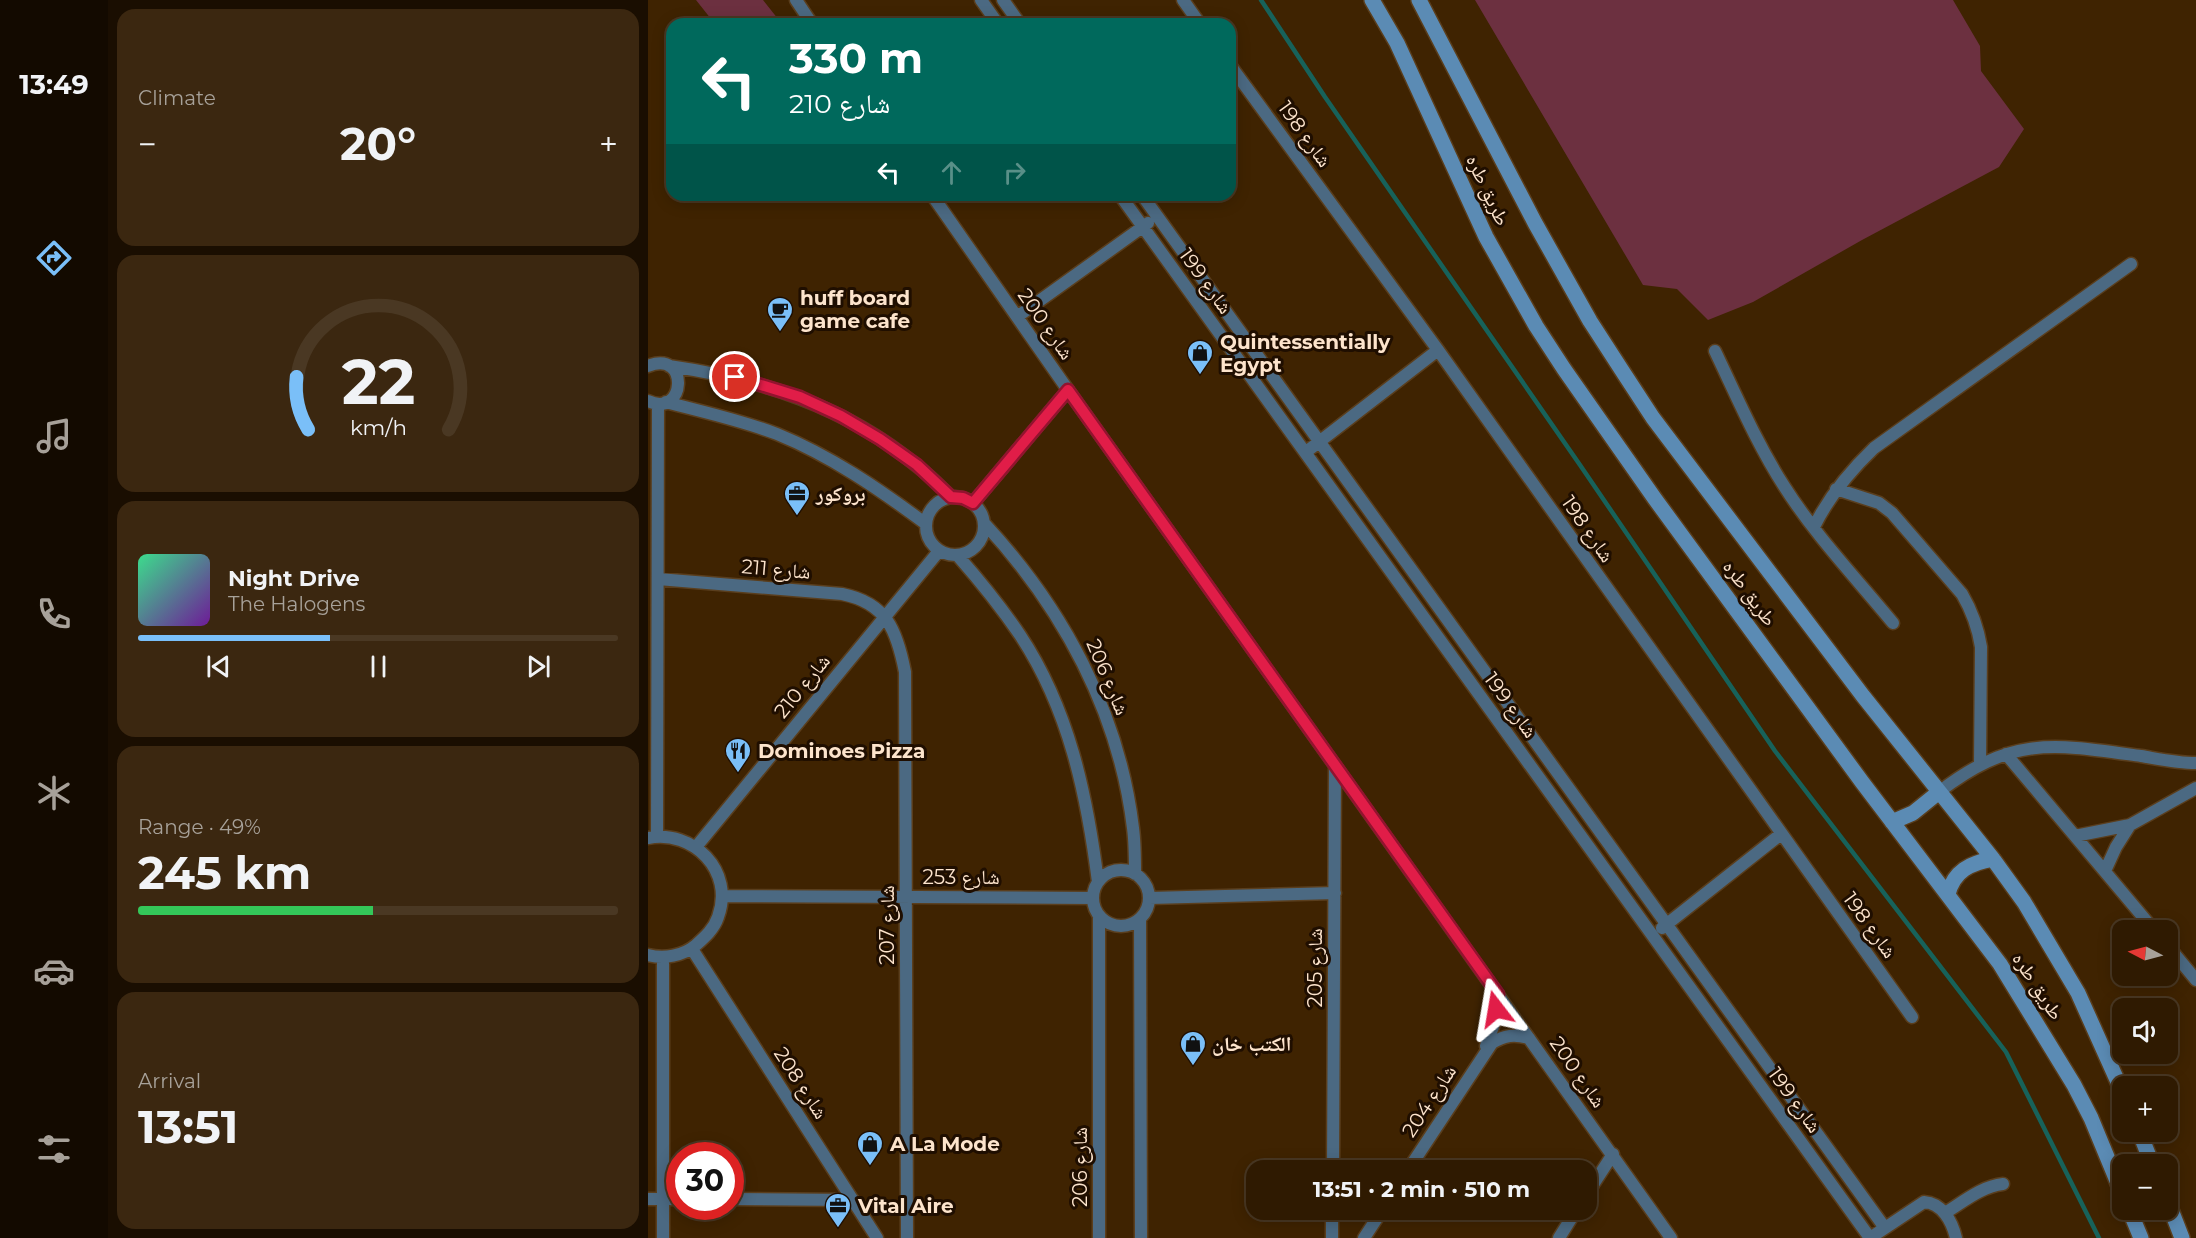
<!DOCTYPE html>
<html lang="en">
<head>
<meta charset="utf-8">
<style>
  :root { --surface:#2f1a01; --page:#3b2710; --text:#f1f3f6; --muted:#a7a199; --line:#4a3823; --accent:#7abff8 }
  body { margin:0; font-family:Montserrat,"Noto Naskh Arabic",sans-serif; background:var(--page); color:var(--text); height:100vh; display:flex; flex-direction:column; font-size:22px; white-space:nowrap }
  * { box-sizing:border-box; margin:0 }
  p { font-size:20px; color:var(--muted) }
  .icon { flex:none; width:33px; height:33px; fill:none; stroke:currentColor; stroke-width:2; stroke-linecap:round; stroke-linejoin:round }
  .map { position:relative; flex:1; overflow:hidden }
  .sheet { display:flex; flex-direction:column; gap:9px; padding:9px; background:#1a0e01; width:540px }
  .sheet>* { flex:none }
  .banner { position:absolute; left:18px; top:18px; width:570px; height:183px; border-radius:18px; box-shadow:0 3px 15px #0003,0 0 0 2px var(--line); background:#00695c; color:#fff; overflow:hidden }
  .needle { width:39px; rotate:276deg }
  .fabs { position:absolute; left:1464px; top:920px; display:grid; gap:12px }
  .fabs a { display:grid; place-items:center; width:66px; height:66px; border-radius:12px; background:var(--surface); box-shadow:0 3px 15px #0003,0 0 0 2px var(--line); font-size:30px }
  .speed { position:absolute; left:18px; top:1142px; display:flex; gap:12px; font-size:30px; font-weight:700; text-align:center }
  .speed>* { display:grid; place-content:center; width:78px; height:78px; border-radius:50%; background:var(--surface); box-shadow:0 3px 15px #0003,0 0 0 2px var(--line); line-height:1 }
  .speed .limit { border:9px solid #d22; background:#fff; color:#111 }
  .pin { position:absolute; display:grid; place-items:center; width:51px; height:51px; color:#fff; margin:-26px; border:3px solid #fff; border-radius:50%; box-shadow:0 2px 6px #0007 }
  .me { position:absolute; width:66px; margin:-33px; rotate:346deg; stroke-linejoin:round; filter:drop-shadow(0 0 4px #0008) }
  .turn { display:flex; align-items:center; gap:21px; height:126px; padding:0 24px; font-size:27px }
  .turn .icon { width:78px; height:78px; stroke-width:2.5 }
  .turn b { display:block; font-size:42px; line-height:51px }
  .lanes { display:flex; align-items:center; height:57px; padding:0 24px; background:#0003; justify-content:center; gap:30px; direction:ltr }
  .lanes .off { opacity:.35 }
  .big { font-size:45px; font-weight:700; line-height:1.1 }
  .sheet .tile { flex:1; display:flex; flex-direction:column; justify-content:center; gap:9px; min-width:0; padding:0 21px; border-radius:18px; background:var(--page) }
  .sheet .dial { align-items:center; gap:0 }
  .dial svg { height:156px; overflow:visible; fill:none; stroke:var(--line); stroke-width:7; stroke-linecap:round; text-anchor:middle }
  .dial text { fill:var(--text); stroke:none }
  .song { display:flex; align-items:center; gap:18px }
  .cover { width:72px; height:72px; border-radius:9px; background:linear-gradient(135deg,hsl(150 70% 55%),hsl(280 70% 35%)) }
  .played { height:6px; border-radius:3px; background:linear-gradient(90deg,var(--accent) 40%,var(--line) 40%) }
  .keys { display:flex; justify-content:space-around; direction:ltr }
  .heat { display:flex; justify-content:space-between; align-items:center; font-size:33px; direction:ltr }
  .charge { height:9px; border-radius:4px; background:linear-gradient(90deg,#34c759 49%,var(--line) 0) }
  .trip { position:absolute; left:598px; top:1160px; width:351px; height:60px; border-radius:18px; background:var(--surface); box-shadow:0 3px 15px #0003,0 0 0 2px var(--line); font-weight:700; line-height:60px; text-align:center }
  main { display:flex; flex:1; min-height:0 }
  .dock { display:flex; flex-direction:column; width:108px; justify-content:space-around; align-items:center; background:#130a00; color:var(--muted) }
  .dock .icon { width:42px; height:42px }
  .dock .selected { color:var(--accent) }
  .dock b { font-size:27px; color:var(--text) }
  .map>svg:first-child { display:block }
  .green { fill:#6c3040 }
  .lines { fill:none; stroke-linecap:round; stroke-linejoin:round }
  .stream { stroke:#17625a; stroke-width:4.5 }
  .street-casing { stroke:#5a3e1d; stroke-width:15 }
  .secondary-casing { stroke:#5a3e1d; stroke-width:18 }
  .street { stroke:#4b6982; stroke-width:12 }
  .secondary { stroke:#5b8bb4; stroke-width:15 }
  .route-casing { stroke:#92132f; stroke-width:15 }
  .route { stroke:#e11d48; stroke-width:10 }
  .labels { text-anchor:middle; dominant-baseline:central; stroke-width:6; stroke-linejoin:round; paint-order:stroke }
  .street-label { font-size:20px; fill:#fde4cc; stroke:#1f0e00 }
  .poi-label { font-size:20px; font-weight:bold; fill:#fde4cc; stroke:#1f0e00; text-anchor:start }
</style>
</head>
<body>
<main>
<nav class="dock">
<b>13:49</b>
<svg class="icon selected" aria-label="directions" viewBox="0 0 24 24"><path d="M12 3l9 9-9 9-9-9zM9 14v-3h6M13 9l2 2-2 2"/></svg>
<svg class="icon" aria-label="music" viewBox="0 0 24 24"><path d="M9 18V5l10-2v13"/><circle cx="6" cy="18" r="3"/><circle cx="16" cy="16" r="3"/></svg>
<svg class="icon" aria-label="phone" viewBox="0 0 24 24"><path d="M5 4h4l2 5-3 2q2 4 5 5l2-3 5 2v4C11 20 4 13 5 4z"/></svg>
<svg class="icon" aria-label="climate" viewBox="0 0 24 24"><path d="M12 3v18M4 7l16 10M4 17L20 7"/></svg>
<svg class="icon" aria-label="car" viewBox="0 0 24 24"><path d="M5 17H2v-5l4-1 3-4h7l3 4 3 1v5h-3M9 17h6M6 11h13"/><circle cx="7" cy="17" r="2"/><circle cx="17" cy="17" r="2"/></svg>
<svg class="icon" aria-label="filters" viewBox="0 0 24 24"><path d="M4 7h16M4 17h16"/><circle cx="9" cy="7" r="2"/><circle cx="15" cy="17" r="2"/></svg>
</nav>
<section class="sheet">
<div class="tile"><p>Climate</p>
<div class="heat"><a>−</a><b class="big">20°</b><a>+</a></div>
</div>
<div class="tile dial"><svg viewBox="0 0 100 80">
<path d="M14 69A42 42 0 1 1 86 69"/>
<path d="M14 69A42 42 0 0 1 8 42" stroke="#7abff8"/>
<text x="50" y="56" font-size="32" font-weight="700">22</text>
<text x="50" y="72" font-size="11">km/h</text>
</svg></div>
<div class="tile">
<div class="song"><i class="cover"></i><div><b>Night Drive</b><p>The Halogens</p></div></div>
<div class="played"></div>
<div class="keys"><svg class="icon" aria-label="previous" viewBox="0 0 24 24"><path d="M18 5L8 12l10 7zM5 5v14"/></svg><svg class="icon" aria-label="pause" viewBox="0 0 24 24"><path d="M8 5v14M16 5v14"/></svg><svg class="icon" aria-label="next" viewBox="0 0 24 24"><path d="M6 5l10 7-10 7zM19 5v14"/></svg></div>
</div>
<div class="tile"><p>Range · 49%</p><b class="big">245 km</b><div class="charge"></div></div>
<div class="tile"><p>Arrival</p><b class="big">13:51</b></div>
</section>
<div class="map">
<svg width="1548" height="1238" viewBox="0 0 1548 1238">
  <rect width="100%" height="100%" fill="#3f2301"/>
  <path class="green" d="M 48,0 L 115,0 L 134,24 L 67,24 Z
    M 827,0 L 1305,0 L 1332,46 L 1333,71 L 1376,129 L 1351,167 L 1214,240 L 1105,302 L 1060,320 L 1029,289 L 995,285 Z"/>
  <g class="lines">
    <path class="stream" d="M 613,0 L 677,97 L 932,465 L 1127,751 L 1358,1052 L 1451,1238"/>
    <defs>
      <path id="street" d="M 148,0 L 164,24
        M 333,0 L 350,24
        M 355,0 L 372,24
        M 535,0 L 552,24
        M 582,65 L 790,350 L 1264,1017
        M 284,195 L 420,390 L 1023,1238
        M 472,195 L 1222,1238 L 1276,1202 C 1294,1203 1304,1221 1308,1238
        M 494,195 L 1237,1228
        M 369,317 L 500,223
        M 1067,351 C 1089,397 1109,444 1136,486 C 1167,535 1208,578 1245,623
        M 0,366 C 42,349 38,419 0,401
        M 21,366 C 112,379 197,406 269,466 C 281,475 292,486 303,497
        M 18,402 C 55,412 93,420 129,434 C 183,456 231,489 278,524
        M 658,452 L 790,350
        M 1188,489 L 1231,503 L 1244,513 L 1314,594 C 1324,611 1330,628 1333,647 L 1332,765
        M278 526a29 29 0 1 1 58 0a29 29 0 1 1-58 0Z
        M 325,503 L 420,390
        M 336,523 C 415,608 471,712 485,828 C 487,843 487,858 487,874
        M 1166,527 C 1181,496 1201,472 1226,448 L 1483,264
        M 310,556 C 332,581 353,607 372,635 C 421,709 439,795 450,882
        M 10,579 L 194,594 C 239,603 249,631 257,672 L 259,1238
        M 1358,754 L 1506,930
        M 1291,792 C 1365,735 1406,744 1493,756 C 1511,759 1529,763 1548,763
        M 9,836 L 10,404
        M 1427,836 L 1482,825 L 1548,788
        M 0,838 C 45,829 87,871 70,917 C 66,929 57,937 48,945 C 35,956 16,959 0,955
        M 48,847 L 291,551
        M445 898a28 28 0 1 1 56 0a28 28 0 1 1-56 0Z
        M 1457,871 L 1468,847 L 1482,825
        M 74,896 L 445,898
        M 502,898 L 687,893
        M 451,916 L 451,1238
        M 492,920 L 493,1238
        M 1014,928 L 1133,834
        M 1520,946 L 1548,980
        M 44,949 L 229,1238
        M 838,1046 L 846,1024 L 850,994
        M 685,1170 L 687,766
        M 760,1170 L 844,1043 C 857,1035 866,1034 881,1038
        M 939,1194 L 965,1154
        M 0,1199 L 32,1199
        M 82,1199 L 205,1200
        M 1297,1213 C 1315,1202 1334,1186 1355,1184
        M 15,1238 L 15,957
        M 684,1238 L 684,1209
        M 716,1238 L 735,1209
        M 911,1238 L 929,1209"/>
      <path id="secondary" d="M 724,0 L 749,43 L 838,237 L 888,326 L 916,369 L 1007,499 L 1214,782 L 1352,964 L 1426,1085 L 1443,1118 L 1474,1193
        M 771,0 L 887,223 L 942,321 L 973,369 L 1005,418 L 1215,696 L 1345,859 L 1376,902 L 1430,993 L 1474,1091
        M 1244,822 L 1265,813 L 1291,792
        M 1300,894 C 1306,871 1322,863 1345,859
        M 1491,1131 L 1504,1164
        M 1520,1202 L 1534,1238
        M 1481,1209 L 1493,1238"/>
    </defs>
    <use href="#street" class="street-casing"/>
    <use href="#secondary" class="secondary-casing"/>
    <use href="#street" class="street"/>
    <use href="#secondary" class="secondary"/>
  </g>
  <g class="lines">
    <defs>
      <path id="route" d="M 87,377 L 152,397 L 193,416 L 232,439 L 269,465 L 303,497 L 315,498 L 325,503 L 420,390 L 850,994 L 848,1009"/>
    </defs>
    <use href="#route" class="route-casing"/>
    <use href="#route" class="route"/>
  </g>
  <defs>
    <symbol id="cafe-pin" viewBox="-11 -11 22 30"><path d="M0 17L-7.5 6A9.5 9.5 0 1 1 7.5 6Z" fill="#7abff8" stroke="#1f0e00"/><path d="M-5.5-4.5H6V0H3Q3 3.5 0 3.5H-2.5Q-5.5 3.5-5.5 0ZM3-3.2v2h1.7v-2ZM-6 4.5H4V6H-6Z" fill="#111"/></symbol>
    <symbol id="shop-pin" viewBox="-11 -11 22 30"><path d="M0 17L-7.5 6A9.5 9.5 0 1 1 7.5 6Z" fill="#7abff8" stroke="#1f0e00"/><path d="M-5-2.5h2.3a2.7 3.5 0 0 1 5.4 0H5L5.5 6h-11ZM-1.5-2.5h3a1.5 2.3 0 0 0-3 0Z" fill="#111"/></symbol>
    <symbol id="office-pin" viewBox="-11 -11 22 30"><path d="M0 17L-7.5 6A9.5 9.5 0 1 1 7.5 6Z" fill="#7abff8" stroke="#1f0e00"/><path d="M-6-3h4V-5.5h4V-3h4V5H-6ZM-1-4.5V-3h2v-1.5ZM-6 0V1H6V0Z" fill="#111"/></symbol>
    <symbol id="restaurant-pin" viewBox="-11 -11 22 30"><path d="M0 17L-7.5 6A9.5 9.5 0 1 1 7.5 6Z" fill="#7abff8" stroke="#1f0e00"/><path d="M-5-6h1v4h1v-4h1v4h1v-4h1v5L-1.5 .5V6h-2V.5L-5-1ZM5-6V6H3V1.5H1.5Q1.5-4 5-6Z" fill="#111"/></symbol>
  </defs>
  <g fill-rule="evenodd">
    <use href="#cafe-pin" x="117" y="295" width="30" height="40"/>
    <use href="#shop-pin" x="537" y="338" width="30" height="40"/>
    <use href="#office-pin" x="134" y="479" width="30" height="40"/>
    <use href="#restaurant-pin" x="75" y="736" width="30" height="40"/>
    <use href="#shop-pin" x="530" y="1029" width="30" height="40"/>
    <use href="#shop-pin" x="207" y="1129" width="30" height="40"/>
    <use href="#office-pin" x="175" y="1191" width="30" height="40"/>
  </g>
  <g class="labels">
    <g class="street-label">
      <text transform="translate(657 134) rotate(54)">شارع 198</text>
      <text transform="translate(840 190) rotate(65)">طريق طره</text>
      <text transform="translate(558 281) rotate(54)">شارع 199</text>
      <text transform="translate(398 324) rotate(55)">شارع 200</text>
      <text transform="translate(940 529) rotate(55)">شارع 198</text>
      <text transform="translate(128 569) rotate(5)">شارع 211</text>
      <text transform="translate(1102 593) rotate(54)">طريق طره</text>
      <text transform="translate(460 677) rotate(67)">شارع 206</text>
      <text transform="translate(154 686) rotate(-51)">شارع 210</text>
      <text transform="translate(863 705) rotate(54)">شارع 199</text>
      <text x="313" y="877">شارع 253</text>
      <text transform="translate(239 925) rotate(-90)">شارع 207</text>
      <text transform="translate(1222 925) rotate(54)">شارع 198</text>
      <text transform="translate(667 968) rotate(-90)">شارع 205</text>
      <text transform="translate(1390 986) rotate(57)">طريق طره</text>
      <text transform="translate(930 1072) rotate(55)">شارع 200</text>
      <text transform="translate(153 1083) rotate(57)">شارع 208</text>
      <text transform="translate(1147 1100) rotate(54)">شارع 199</text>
      <text transform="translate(781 1101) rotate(-57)">شارع 204</text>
      <text transform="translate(432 1167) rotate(-90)">شارع 206</text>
    </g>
    <g class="poi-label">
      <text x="152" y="298">huff board<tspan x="152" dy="23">game cafe</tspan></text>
      <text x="572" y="342">Quintessentially<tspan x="572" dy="23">Egypt</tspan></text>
      <text x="168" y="494">بروكور</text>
      <text x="110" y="751">Dominoes Pizza</text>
      <text x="564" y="1044">الكتب خان</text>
      <text x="242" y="1144">A La Mode</text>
      <text x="210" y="1206">Vital Aire</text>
    </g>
  </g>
</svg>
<div class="fabs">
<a><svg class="needle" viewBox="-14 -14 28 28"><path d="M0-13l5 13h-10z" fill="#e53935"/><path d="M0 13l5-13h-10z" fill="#a7a199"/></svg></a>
<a><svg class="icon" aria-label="sound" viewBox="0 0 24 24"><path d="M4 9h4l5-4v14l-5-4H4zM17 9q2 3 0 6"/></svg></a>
<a>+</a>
<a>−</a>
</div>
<div class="speed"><div class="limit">30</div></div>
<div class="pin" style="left:87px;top:377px;background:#d93025"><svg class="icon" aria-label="arrive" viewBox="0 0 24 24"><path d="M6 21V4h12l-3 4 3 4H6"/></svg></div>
<svg class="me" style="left:848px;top:1009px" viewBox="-20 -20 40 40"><path d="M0-17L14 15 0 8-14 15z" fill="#e11d48" stroke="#fff" stroke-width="4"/></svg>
<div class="trip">13:51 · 2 min · 510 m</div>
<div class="banner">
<div class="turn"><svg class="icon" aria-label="left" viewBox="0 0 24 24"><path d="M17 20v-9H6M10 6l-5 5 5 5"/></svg><div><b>330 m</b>شارع 210</div></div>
<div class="lanes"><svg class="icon" aria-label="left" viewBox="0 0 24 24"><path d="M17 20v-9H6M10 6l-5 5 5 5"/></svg><svg class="icon off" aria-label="ahead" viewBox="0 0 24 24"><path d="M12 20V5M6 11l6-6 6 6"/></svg><svg class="icon off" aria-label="right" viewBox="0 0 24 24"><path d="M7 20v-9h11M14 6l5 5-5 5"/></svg></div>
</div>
</div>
</main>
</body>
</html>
